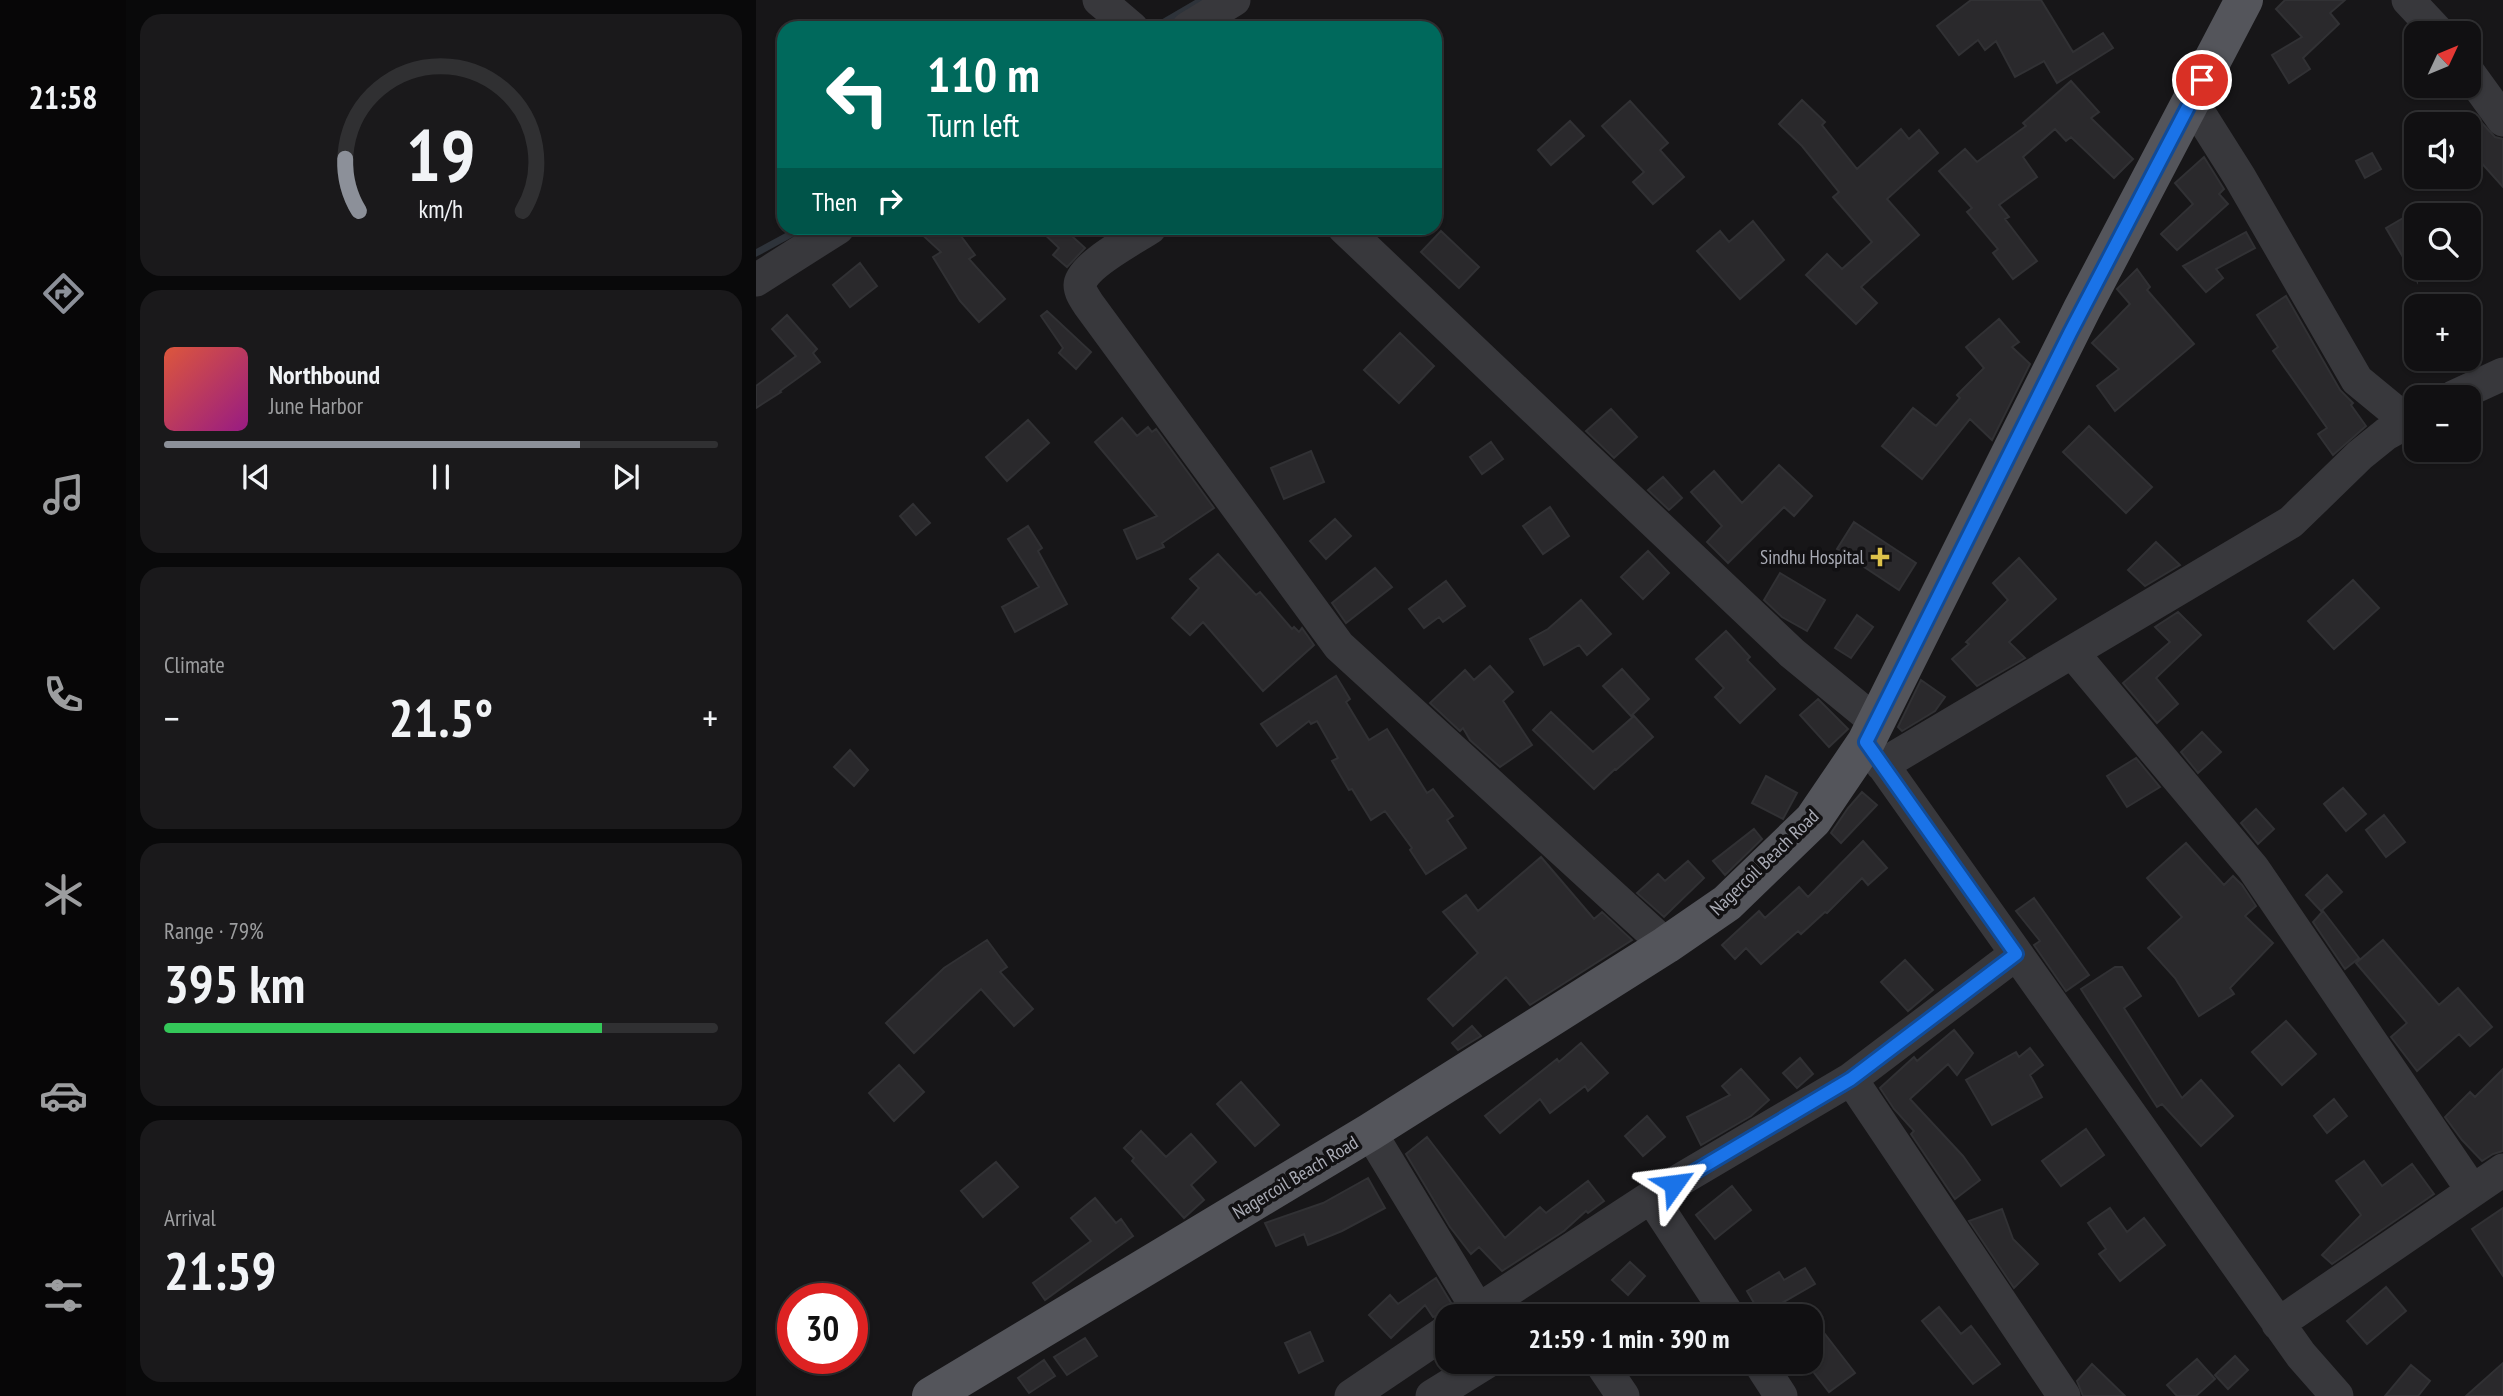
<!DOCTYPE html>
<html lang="en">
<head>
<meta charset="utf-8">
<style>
  :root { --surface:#111012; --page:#1a191b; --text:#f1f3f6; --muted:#9c9d9f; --line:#303032; --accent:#8c9099 }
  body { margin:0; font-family:"PT Sans Narrow",sans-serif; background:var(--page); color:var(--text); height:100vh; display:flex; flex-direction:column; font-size:26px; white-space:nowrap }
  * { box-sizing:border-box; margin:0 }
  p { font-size:23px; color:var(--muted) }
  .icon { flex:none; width:38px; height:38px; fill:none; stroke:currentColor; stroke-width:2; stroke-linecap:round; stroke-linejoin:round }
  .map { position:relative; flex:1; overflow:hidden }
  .details { display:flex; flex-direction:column; gap:14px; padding:14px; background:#09090a; width:630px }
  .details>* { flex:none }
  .hud { position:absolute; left:21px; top:21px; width:665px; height:214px; border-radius:21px; box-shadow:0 2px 5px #0004,0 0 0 2px var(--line); background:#00695c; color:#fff; overflow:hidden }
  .needle { width:46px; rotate:46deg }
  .tools { position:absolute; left:1648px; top:21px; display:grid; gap:14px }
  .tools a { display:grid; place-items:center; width:77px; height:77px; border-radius:14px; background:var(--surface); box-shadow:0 2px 5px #0004,0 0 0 2px var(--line); font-size:35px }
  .speed { position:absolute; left:21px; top:1283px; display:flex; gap:14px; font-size:35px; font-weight:700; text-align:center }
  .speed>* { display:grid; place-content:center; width:91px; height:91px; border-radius:50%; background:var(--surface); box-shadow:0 2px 5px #0004,0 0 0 2px var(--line); line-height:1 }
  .speed .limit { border:10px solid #d22; background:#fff; color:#111 }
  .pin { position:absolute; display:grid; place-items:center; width:60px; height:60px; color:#fff; margin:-30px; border:4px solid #fff; border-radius:50%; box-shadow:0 2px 7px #0007 }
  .me { position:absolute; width:77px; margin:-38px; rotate:59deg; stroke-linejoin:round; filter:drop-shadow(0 0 5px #0008) }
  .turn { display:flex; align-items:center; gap:24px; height:147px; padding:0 35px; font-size:32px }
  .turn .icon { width:91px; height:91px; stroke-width:2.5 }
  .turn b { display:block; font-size:49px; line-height:60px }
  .then { display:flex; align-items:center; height:66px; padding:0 35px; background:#0003; gap:14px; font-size:26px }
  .big { font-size:52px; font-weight:700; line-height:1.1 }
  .details .widget { flex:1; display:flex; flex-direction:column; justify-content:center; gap:10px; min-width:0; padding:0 24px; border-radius:21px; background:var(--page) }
  .details .dial { align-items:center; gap:0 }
  .dial svg { height:182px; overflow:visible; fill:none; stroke:var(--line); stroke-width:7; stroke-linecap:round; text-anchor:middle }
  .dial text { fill:var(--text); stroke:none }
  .song { display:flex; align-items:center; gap:21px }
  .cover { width:84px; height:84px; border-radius:10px; background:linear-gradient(135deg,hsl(10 70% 55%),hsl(310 70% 35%)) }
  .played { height:7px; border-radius:4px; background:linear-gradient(90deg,var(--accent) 75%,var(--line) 75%) }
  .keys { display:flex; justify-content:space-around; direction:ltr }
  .heat { display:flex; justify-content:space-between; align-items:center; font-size:38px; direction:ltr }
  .charge { height:10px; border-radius:5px; background:linear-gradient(90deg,#34c759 79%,var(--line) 0) }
  .trip { position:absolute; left:679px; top:1304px; width:388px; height:70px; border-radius:21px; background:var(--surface); box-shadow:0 2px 5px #0004,0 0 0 2px var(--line); font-weight:700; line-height:70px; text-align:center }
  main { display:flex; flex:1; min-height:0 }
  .dock { display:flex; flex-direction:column; width:126px; justify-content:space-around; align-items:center; background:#070607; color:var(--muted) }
  .dock .icon { width:49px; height:49px }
  .dock .current { color:var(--accent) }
  .dock b { font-size:32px; color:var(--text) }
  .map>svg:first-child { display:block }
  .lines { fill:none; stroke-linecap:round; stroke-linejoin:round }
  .stream { stroke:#2e333a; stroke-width:7 }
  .building { fill:#2a292c; stroke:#313134; stroke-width:2 }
  .minor { stroke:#38383c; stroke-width:33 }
  .major { stroke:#54555b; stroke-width:38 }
  .route-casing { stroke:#114b97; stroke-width:18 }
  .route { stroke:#1a73e8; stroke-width:12 }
  .poi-dot { fill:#dcc14a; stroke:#121113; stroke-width:2.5 }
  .labels { text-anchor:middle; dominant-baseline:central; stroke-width:7; stroke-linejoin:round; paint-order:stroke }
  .poi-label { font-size:19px; fill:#aaacb6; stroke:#121113; text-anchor:end }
  .street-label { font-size:19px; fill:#aaacb6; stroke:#121113 }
</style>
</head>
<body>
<main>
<nav class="dock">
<b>21:58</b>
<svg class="icon current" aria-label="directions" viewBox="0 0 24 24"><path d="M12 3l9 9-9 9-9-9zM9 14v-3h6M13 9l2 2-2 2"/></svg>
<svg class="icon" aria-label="music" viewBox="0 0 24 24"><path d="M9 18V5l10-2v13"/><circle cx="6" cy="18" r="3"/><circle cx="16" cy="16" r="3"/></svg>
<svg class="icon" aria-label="phone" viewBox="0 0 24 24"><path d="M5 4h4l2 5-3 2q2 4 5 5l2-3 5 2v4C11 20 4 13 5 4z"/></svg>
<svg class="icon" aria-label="climate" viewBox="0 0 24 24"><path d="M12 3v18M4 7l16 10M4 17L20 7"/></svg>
<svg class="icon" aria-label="car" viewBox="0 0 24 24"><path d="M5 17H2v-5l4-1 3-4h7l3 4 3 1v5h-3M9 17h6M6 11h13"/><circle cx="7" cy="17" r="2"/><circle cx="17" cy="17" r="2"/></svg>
<svg class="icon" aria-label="filters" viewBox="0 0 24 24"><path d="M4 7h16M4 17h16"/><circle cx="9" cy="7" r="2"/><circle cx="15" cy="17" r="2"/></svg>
</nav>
<section class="details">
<div class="widget dial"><svg viewBox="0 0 100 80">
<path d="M14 69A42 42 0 1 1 86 69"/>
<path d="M14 69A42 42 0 0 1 8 46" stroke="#8c9099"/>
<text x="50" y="56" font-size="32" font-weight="700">19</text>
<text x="50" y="72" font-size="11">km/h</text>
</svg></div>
<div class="widget">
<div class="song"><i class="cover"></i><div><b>Northbound</b><p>June Harbor</p></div></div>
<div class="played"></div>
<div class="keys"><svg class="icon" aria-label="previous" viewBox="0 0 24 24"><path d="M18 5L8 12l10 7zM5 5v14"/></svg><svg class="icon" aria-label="pause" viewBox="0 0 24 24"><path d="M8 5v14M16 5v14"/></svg><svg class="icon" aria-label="next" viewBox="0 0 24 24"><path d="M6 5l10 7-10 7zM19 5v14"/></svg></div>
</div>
<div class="widget"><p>Climate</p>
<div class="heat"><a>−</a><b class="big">21.5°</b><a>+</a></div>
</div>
<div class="widget"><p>Range · 79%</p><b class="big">395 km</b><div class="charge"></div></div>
<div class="widget"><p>Arrival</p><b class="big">21:59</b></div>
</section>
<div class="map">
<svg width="1747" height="1396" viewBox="0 0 1747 1396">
  <rect width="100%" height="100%" fill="#171618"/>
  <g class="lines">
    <path class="stream" d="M 398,28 L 446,0
      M 0,253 L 46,228"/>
  </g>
  <path class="building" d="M 1215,0 L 1285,0 L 1317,52 L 1347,33 L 1357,48 L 1301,83 L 1288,61 L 1259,77 L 1240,41 L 1229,50 L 1222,40 L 1203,55 L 1181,26 Z
    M 1529,0 L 1589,0 L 1574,13 L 1583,24 L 1547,58 L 1554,69 L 1533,83 L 1516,55 L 1546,37 L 1520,9 Z
    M 1315,81 L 1343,112 L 1335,118 L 1377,159 L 1358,178 L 1315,137 L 1310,141 L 1299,129 L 1267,157 L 1281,177 L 1243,205 L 1253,217 L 1249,219 L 1281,261 L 1257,279 L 1237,253 L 1242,249 L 1211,212 L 1216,208 L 1183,171 L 1209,149 L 1221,162 L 1270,126 L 1267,123 Z
    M 1046,100 L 1069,122 L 1066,125 L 1101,169 L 1145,129 L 1153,139 L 1163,130 L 1182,153 L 1131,199 L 1163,235 L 1105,287 L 1121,303 L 1100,324 L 1050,275 L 1071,254 L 1086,269 L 1116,242 L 1077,197 L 1083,192 L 1046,146 L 1023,124 Z
    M 874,101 L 912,143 L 904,150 L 928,177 L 897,204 L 877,182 L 888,172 L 846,126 Z
    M 814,121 L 828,136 L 795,165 L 782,150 Z
    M 1725,122 L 1739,137 L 1747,139 L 1747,187 L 1713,149 L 1713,132 Z
    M 1616,153 L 1625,169 L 1609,178 L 1600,161 Z
    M 1448,157 L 1468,189 L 1463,194 L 1472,204 L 1421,250 L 1405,234 L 1437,204 L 1419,183 Z
    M 1661,210 L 1661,281 L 1630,228 Z
    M 997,221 L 1028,260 L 984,299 L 941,251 L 964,231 L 973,242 Z
    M 159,228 L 199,228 L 219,255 L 213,259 L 249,299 L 223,322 L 204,301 L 177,257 L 185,252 Z
    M 282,228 L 327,228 L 317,237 L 329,248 L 311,267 L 297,255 L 303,248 Z
    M 685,231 L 723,267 L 703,288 L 665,252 Z
    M 1490,232 L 1499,248 L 1460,269 L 1467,278 L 1450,292 L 1427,266 Z
    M 104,263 L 121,286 L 94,307 L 77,285 Z
    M 1381,269 L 1394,287 L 1391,290 L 1438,344 L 1359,411 L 1341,386 L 1363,369 L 1336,343 L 1374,304 L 1361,289 Z
    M 1530,296 L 1584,390 L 1597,403 L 1595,405 L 1610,426 L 1577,455 L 1562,434 L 1571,428 L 1517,351 L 1522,347 L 1501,315 Z
    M 291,311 L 335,352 L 320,369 L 303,353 L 307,348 L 285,316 Z
    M 31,315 L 61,349 L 57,353 L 64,362 L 24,391 L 25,392 L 0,408 L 0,386 L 40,356 L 16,329 Z
    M 1243,319 L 1263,342 L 1256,347 L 1274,364 L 1236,440 L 1214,419 L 1166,479 L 1126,446 L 1157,408 L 1180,426 L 1204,398 L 1201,395 L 1228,368 L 1210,347 Z
    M 644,333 L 678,366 L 643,403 L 608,370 Z
    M 855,409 L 881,437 L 858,458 L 830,431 Z
    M 366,418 L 381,436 L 392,427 L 396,432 L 400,429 L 458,508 L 406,543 L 408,547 L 381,559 L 368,530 L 401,516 L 339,442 Z
    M 272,420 L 293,443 L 251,481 L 230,457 Z
    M 1333,426 L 1396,487 L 1370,513 L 1307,452 Z
    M 735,442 L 747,459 L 726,474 L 714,457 Z
    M 555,451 L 568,482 L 528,499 L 515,468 Z
    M 1023,465 L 1056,496 L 1038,516 L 1028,507 L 972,563 L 951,542 L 966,526 L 935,492 L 958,471 L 986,503 Z
    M 907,477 L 926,498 L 913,510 L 892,490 Z
    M 157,504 L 174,523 L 160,535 L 144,516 Z
    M 794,507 L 813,536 L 787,554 L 767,526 Z
    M 579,519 L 595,536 L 570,559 L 554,541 Z
    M 1098,522 L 1160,563 L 1143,590 L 1081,549 Z
    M 272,526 L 286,548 L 282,551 L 311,604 L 259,632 L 246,607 L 283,587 L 252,539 Z
    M 1400,542 L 1424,565 L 1389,586 L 1372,570 Z
    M 892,551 L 913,573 L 887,599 L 865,577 Z
    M 462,554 L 500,595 L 504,592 L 536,629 L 538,627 L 543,632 L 546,628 L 558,645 L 507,691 L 447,622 L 434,635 L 416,618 L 443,588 L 434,579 Z
    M 1263,558 L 1300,599 L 1253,642 L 1269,658 L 1221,686 L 1196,659 L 1213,644 L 1210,642 L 1252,600 L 1237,583 Z
    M 619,568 L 636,587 L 590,623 L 576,603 Z
    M 1024,573 L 1069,600 L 1051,631 L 1026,617 L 1008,600 Z
    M 1597,580 L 1623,608 L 1578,649 L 1552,621 Z
    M 690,581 L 709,606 L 687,622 L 683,617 L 668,628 L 653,609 Z
    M 825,600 L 855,634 L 831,655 L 823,645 L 788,665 L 774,639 L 792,629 Z
    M 1422,612 L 1445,635 L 1400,678 L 1422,704 L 1401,723 L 1367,683 L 1414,642 L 1399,627 Z
    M 1101,615 L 1117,627 L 1095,658 L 1079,648 Z
    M 970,631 L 994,657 L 991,660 L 1019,689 L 984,723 L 959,697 L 968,688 L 940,659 Z
    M 734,666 L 757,692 L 747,701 L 776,745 L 744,767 L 714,740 L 707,728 L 704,731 L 674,703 L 709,670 L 718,680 Z
    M 866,669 L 893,699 L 875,716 L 847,686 Z
    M 580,676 L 594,699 L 590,702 L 613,740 L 631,729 L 671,793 L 677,789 L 697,816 L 691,820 L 710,848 L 670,874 L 654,850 L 656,848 L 629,811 L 615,820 L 596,789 L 593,790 L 576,761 L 582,758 L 561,721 L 555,724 L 553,721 L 521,746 L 505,724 Z
    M 1165,680 L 1189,697 L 1179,711 L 1146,731 L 1142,727 Z
    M 1062,699 L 1092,729 L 1073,747 L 1044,715 Z
    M 795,712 L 837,752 L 878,716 L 897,737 L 860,770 L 859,769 L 838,789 L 777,730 Z
    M 1446,732 L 1465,752 L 1442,773 L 1425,752 Z
    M 94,750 L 112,770 L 98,786 L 78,767 Z
    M 1380,758 L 1404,787 L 1371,807 L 1351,776 Z
    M 1010,776 L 1041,793 L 1027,819 L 996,803 Z
    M 1587,788 L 1610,814 L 1590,831 L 1568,804 Z
    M 1106,792 L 1121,805 L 1085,843 L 1075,833 L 1092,808 Z
    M 1500,809 L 1518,829 L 1502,844 L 1485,823 Z
    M 1628,815 L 1649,842 L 1630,857 L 1610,830 Z
    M 998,829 L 1006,839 L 969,875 L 957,861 Z
    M 1107,841 L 1131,868 L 1112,885 L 1106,878 L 1071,913 L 1069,912 L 1045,934 L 1042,931 L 1005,964 L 990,948 L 979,959 L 966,945 L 1003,911 L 1009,918 L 1043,887 L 1052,897 Z
    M 1430,843 L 1468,885 L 1477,876 L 1486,885 L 1500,906 L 1489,916 L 1517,943 L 1474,988 L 1478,994 L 1443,1016 L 1419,978 L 1392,948 L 1426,917 L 1391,878 Z
    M 785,857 L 838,919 L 846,912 L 876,940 L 774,1005 L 750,977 L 697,1026 L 672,999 L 722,953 L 687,912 L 710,895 L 722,911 Z
    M 932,861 L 948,878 L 908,917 L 881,893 L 902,874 L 909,881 Z
    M 1571,875 L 1586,892 L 1565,911 L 1550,895 Z
    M 1278,898 L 1333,975 L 1310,991 L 1278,945 L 1284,941 L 1260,911 Z
    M 1567,911 L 1603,958 L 1589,969 L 1557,922 Z
    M 231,940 L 251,967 L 244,972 L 277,1009 L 258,1026 L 225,989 L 158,1053 L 130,1023 L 188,968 Z
    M 1627,940 L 1683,1005 L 1702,988 L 1736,1027 L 1714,1046 L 1703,1034 L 1661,1071 L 1635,1037 L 1651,1023 L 1600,963 Z
    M 1149,960 L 1177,990 L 1152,1011 L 1125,982 Z
    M 1359,967 L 1366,967 L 1385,996 L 1368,1008 L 1426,1098 L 1445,1080 L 1477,1116 L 1445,1146 L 1406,1104 L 1401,1107 L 1325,989 Z
    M 1530,1021 L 1560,1054 L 1526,1085 L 1496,1052 Z
    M 716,1026 L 725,1036 L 702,1050 L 696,1043 Z
    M 1198,1030 L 1217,1053 L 1201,1075 L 1192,1064 L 1154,1099 L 1207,1156 L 1224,1180 L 1199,1199 L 1155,1134 L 1158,1131 L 1138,1109 L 1124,1088 L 1158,1057 L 1161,1061 Z
    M 825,1043 L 852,1073 L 832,1091 L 829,1086 L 794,1113 L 784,1099 L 744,1133 L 729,1116 L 801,1059 L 803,1062 Z
    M 1274,1048 L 1287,1065 L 1274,1075 L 1286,1097 L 1236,1125 L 1210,1080 L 1260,1052 L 1263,1057 Z
    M 1044,1058 L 1057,1074 L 1041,1088 L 1027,1073 Z
    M 143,1065 L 168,1092 L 138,1121 L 113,1093 Z
    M 985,1069 L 1013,1100 L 995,1116 L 945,1145 L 931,1117 L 974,1095 L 966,1086 Z
    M 1747,1069 L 1747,1151 L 1737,1154 L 1726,1161 L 1706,1140 L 1689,1117 L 1714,1092 L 1719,1097 Z
    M 485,1082 L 523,1125 L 499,1146 L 461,1104 Z
    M 1578,1099 L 1591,1116 L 1571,1133 L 1558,1116 Z
    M 891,1116 L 909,1137 L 887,1156 L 869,1136 Z
    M 1330,1129 L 1348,1155 L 1305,1186 L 1286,1161 Z
    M 385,1131 L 410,1157 L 435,1134 L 460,1162 L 435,1185 L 448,1200 L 428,1218 L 376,1161 L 378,1158 L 368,1148 Z
    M 671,1137 L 749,1238 L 784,1207 L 790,1213 L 832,1181 L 848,1201 L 832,1213 L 830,1211 L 808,1231 L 746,1271 L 723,1247 L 715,1254 L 694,1227 L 650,1154 Z
    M 1608,1161 L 1626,1186 L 1656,1164 L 1678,1194 L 1576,1264 L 1566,1255 L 1605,1215 L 1580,1181 Z
    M 240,1162 L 262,1187 L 227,1217 L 205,1191 Z
    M 612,1178 L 629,1208 L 586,1231 L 552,1245 L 548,1234 L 520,1246 L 509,1223 L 567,1203 Z
    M 976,1186 L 995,1210 L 959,1239 L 940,1215 Z
    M 339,1198 L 360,1223 L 365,1219 L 377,1236 L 289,1300 L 277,1283 L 335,1241 L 315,1218 Z
    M 1354,1208 L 1371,1232 L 1388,1218 L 1409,1245 L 1364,1281 L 1343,1254 L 1350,1249 L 1332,1223 Z
    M 1747,1208 L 1747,1276 L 1716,1229 Z
    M 1246,1209 L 1257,1239 L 1282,1264 L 1258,1288 L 1213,1221 Z
    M 874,1262 L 889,1276 L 872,1295 L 856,1280 Z
    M 1049,1268 L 1059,1284 L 1005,1315 L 991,1291 L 1023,1272 L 1028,1280 Z
    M 680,1278 L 697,1306 L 693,1312 L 677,1317 L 669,1305 L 635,1338 L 613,1315 L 634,1295 L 642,1304 Z
    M 1630,1287 L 1650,1311 L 1611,1344 L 1591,1321 Z
    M 1183,1307 L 1205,1334 L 1215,1326 L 1244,1364 L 1217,1384 L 1166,1321 Z
    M 1055,1316 L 1099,1373 L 1073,1392 L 1055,1369 Z
    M 554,1332 L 567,1361 L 543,1373 L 529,1343 Z
    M 329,1338 L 341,1356 L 311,1375 L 298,1357 Z
    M 1479,1356 L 1492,1370 L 1472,1389 L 1459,1375 Z
    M 1441,1359 L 1459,1379 L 1440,1396 L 1421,1396 L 1411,1385 Z
    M 288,1360 L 299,1376 L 273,1393 L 262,1378 Z
    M 1747,1363 L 1747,1396 L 1710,1396 Z
    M 1336,1364 L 1369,1396 L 1327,1396 L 1321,1381 Z
    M 1655,1365 L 1674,1381 L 1662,1396 L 1629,1396 Z"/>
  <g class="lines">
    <path class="minor" d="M 343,0 L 376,28
      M 1652,0 L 1683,33
      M 432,28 L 478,0
      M 1713,73 L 1747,120
      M 1435,100 L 1483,176 L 1601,380 L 1652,422
      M 394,228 C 379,238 324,267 324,285 C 324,292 329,299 333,305 L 583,646 L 910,945
      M 588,228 L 1036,653 L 1120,722
      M 0,280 L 82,228
      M 1697,397 L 1747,374
      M 1316,652 L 1535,522 L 1604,455 L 1630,434 L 1661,417
      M 1114,747 L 1545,1355 L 1581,1396
      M 1126,765 L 1316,652 L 1497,868 L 1716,1190
      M 1095,1079 L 1260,954
      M 614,1132 L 722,1310
      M 713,1316 L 895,1197
      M 973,1316 L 895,1197 L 1095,1079 L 1308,1396
      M 1522,1324 L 1747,1170
      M 844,1362 L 867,1396
      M 1003,1362 L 1025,1396
      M 595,1396 L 691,1331
      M 676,1396 L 731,1362"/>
    <path class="major" d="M 175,1396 L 614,1132 L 910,945 L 971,903 L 1057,820 L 1110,742 L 1326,309 L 1488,0"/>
  </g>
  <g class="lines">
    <defs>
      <path id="route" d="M 918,1184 L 1095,1079 L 1260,954 L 1110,742 L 1314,333 L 1446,80"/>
    </defs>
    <use href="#route" class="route-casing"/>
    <use href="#route" class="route"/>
  </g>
  <path class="poi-dot" d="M1120.5 546.5h7v7h7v7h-7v7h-7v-7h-7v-7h7z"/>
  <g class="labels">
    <g class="poi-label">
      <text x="1108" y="557">Sindhu Hospital</text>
    </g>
    <g class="street-label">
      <text transform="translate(1008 862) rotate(-44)">Nagercoil Beach Road</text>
      <text transform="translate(539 1177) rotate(-31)">Nagercoil Beach Road</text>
    </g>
  </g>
</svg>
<div class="tools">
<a><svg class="needle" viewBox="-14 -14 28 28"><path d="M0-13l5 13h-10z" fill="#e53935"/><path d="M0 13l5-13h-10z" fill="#9c9d9f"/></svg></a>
<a><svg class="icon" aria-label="sound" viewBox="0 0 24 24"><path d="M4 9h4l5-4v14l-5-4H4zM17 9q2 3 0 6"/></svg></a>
<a><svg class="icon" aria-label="search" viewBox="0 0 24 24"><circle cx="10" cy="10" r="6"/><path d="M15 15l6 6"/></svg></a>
<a>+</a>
<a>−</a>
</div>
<div class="speed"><div class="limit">30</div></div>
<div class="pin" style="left:1446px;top:80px;background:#d93025"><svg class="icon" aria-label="arrive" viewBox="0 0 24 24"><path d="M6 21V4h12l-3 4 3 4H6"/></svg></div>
<svg class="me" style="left:918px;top:1184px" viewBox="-20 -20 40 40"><path d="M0-17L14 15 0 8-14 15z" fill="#1a73e8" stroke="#fff" stroke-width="4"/></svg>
<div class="trip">21:59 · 1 min · 390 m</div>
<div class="hud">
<div class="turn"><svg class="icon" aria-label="left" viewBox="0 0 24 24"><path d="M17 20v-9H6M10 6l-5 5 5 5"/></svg><div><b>110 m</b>Turn left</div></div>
<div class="then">Then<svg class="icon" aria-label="right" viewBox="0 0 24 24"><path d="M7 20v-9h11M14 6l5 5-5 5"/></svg></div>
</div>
</div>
</main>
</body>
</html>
